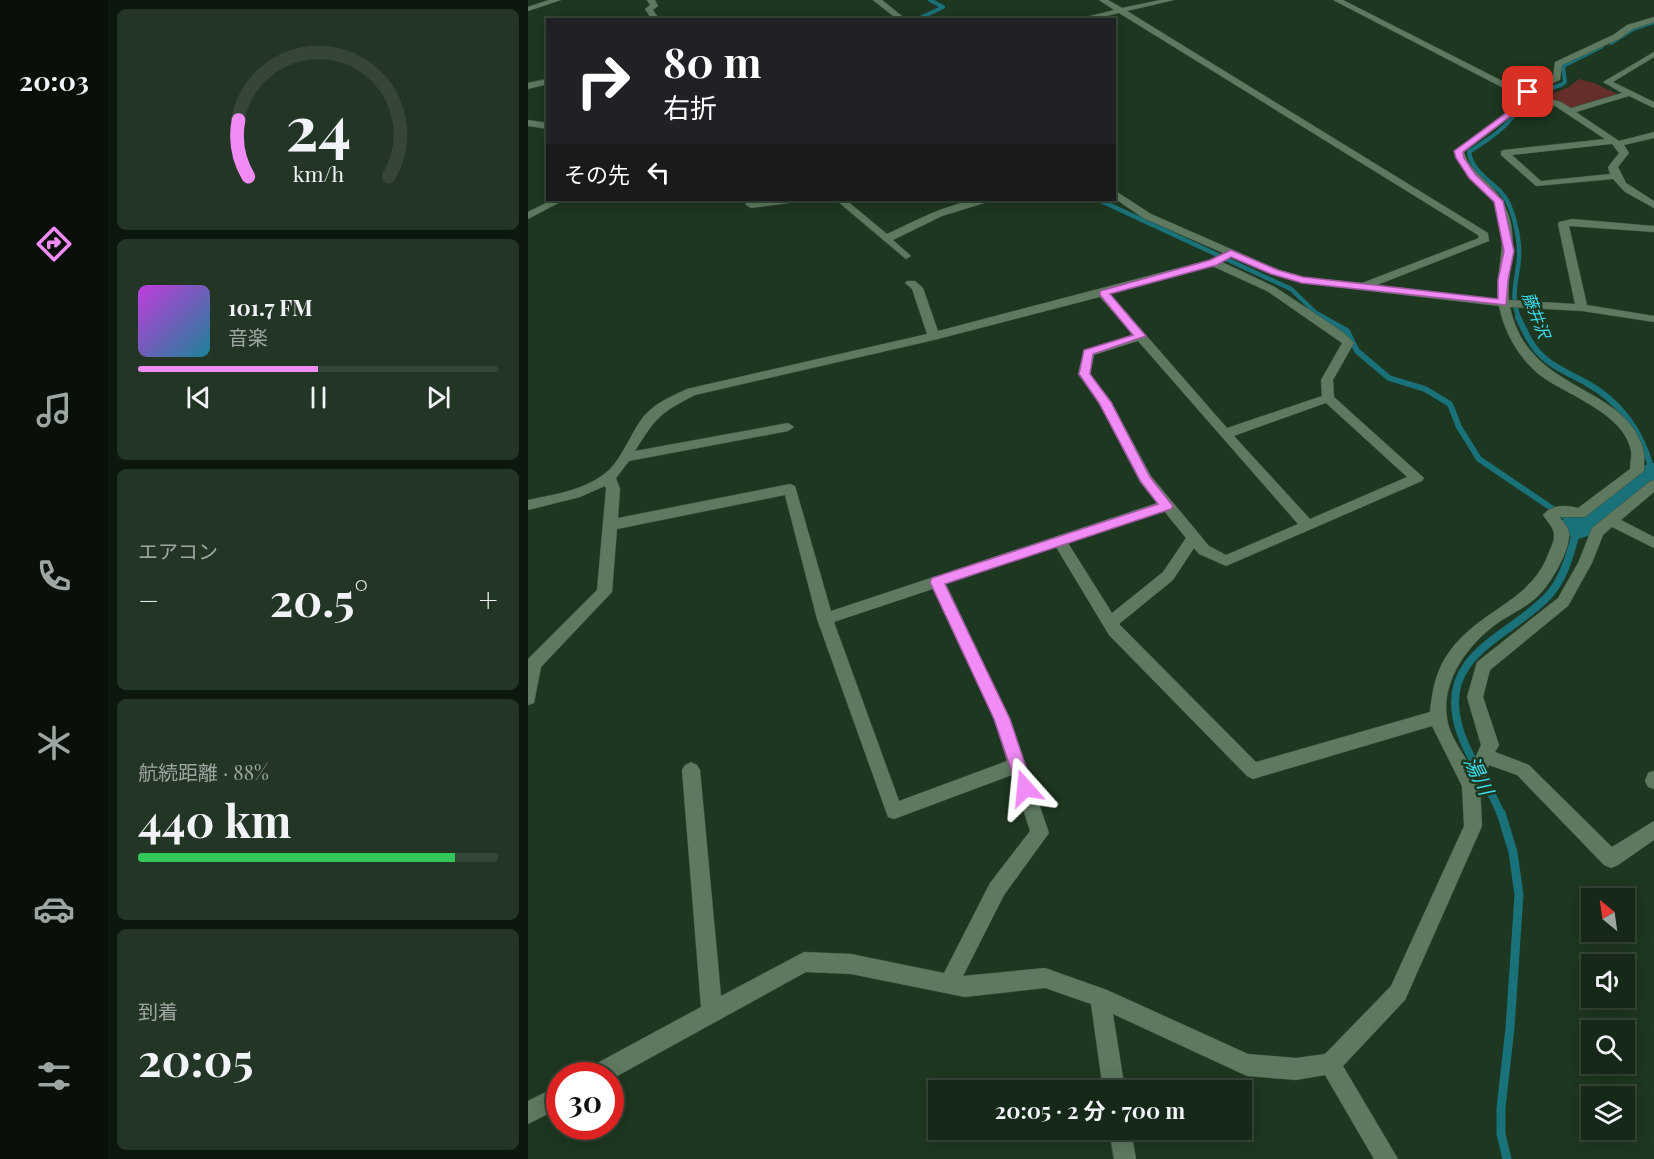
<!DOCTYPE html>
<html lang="ja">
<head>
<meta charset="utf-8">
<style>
  :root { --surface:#162918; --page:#233525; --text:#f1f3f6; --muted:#9ea6a2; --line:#354537; --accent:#f18bf5 }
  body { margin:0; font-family:"Playfair Display","Noto Sans JP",serif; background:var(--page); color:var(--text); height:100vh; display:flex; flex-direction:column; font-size:22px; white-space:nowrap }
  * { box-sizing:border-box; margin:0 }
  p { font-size:20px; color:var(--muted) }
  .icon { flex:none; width:33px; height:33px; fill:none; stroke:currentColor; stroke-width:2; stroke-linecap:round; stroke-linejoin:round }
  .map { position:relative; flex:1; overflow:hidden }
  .panel { display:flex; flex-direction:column; gap:9px; padding:9px; background:#0c170d; width:420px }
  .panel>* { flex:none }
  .guide { position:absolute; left:18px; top:18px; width:570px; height:183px; border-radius:0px; box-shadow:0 3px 15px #0003,0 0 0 2px var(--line); background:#202124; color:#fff; overflow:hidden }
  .needle { width:39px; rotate:331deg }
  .buttons { position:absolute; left:1053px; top:888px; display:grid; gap:12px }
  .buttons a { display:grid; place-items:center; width:54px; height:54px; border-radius:0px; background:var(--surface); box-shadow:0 3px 15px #0003,0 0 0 2px var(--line); font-size:30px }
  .speed { position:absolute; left:18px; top:1062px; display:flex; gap:12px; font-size:30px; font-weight:700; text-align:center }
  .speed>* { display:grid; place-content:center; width:78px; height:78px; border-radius:50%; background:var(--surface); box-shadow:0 3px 15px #0003,0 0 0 2px var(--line); line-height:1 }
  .speed .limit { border:9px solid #d22; background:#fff; color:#111 }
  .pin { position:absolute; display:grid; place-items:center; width:51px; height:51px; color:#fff; margin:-26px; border-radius:12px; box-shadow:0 3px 9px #0006 }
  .me { position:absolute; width:66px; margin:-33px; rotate:342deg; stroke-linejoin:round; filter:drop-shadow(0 0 4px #0008) }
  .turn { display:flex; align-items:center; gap:21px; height:126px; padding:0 18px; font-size:27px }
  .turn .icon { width:78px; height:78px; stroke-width:2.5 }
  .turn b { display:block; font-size:42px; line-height:51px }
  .then { display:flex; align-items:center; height:57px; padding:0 18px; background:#0003; gap:12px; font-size:22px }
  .big { font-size:45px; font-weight:700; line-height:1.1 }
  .panel .tile { flex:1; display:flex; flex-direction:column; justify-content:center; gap:9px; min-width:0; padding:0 21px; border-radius:9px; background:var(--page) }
  .panel .dial { align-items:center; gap:0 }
  .dial svg { height:156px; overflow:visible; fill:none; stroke:var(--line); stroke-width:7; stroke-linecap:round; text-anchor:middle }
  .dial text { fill:var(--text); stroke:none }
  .song { display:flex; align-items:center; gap:18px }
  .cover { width:72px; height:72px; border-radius:9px; background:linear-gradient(135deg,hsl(290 70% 55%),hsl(190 70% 35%)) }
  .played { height:6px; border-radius:3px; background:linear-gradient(90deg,var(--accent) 50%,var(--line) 50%) }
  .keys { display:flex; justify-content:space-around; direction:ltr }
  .heat { display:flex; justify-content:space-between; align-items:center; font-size:33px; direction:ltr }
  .charge { height:9px; border-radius:4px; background:linear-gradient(90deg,#34c759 88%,var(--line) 0) }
  .trip { position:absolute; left:400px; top:1080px; width:324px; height:60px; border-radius:0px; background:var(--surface); box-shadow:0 3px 15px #0003,0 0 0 2px var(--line); font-weight:700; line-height:60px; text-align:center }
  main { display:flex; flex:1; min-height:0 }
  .tabs { display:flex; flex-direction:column; width:108px; justify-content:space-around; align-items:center; background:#09100a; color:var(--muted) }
  .tabs .icon { width:42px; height:42px }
  .tabs .on { color:var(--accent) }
  .tabs b { font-size:27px; color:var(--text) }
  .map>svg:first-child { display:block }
  .green { fill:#662e2a }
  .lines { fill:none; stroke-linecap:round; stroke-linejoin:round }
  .stream-far4 { stroke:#19717a; stroke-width:4 }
  .stream-far3 { stroke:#19717a; stroke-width:4.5 }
  .stream-far2 { stroke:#19717a; stroke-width:6 }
  .stream-far1 { stroke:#19717a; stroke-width:8 }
  .stream { stroke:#19717a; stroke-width:9 }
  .river { fill:#19717a; fill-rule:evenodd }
  .minor-casing { stroke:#3c513e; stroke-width:1 }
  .minor { fill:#5e795f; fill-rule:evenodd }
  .route { fill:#f18bf5; stroke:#9d5a9f; stroke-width:1.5 }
  .labels { text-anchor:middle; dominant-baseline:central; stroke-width:5; stroke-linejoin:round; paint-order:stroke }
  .far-water-label { font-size:16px; font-style:italic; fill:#3bdeef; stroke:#1e3720 }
  .water-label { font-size:20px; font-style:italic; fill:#3bdeef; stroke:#1e3720 }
</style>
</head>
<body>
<main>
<nav class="tabs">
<b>20:03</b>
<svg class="icon on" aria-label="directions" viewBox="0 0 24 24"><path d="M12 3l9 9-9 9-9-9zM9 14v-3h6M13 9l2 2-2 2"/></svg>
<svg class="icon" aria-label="music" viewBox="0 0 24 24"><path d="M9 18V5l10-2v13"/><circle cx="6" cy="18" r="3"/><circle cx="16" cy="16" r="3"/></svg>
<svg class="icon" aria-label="phone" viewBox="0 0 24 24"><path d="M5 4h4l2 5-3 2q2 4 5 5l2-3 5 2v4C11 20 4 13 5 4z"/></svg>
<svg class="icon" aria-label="climate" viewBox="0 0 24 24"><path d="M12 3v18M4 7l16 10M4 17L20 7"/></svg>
<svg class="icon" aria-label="car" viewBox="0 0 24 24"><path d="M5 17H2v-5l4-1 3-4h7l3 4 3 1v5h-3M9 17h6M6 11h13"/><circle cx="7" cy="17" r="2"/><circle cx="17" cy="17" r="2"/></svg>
<svg class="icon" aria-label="filters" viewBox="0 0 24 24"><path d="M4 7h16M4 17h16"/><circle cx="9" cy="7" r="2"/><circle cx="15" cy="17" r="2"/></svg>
</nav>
<section class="panel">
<div class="tile dial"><svg viewBox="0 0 100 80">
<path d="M14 69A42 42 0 1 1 86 69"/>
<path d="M14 69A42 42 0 0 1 9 40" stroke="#f18bf5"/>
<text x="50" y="56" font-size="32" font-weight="700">24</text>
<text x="50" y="72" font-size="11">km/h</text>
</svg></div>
<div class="tile">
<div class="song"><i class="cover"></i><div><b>101.7 FM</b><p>音楽</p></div></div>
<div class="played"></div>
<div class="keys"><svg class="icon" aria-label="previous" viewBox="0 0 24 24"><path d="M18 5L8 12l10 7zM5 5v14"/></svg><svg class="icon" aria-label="pause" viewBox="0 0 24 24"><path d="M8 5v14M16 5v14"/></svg><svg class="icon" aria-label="next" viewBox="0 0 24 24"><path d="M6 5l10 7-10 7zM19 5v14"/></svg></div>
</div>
<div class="tile"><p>エアコン</p>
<div class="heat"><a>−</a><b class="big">20.5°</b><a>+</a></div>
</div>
<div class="tile"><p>航続距離 · 88%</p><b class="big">440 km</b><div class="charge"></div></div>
<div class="tile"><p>到着</p><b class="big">20:05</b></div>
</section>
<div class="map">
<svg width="1126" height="1159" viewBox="0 0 1126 1159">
  <rect width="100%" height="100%" fill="#1e3720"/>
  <path class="green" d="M 1051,79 L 1066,83 L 1089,94 L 1042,108 L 1019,96 L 1041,87 Z"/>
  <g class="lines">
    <path class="stream-far4" d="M 388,20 L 415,7 L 402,0
      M 1083,43 L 1105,29 L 1126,22
      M 956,142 C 974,130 988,118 995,97 L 1033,85 L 1037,82 L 1035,66 L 1073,47"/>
    <path class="stream-far3" d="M 959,140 L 941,152 C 945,178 974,184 982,207 C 988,222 992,243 991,258 C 989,281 982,296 991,318
      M 571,200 L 763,289 L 788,313 L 797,318"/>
    <path class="stream-far2" d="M 794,317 L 819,331 L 829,351 L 861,378 L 897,389 L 922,404 L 931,427 L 951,459 L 1050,526 L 1046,539
      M 990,317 C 996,329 1001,343 1011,353 C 1023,366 1042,374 1057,382 C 1095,403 1116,434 1125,476"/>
    <path class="stream-far1" d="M 973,815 C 961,782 936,754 929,720 C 914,652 985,635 1021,595 C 1035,579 1041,558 1047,537"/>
    <path class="stream" d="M 973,813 L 985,852 L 991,895 L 982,1028 L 973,1108 L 973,1134 L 979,1159"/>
    <path class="river" d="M 1126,463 L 1126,492 L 1063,535 L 1050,539 L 1037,535 L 1031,526 L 1037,517 L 1113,466 Z"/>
    <defs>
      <path id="minor" d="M 21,0 L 33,0 L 0,11 L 0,7 Z
        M 119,0 L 127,0 L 130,6 L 125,10 L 132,20 L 124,20 L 117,9 L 122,5 Z
        M 345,0 L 354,0 L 379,20 L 370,20 Z
        M 571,0 L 580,0 L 594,8 L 632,0 L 646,0 L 599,11 L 960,233 L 961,241 L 849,285 L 970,299 C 967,265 985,231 963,198 C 951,180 933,173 926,151 L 977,113 L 979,100 L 987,94 L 805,0 L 815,0 L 994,91 L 1025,77 L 1027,62 L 1085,35 L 1099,25 L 1126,17 L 1126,22 L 1105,29 L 1091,39 L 1034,65 L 1032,80 L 1002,93 L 1033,102 L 1043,108 L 1094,93 L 1075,82 L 1126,52 L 1126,57 L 1085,82 L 1126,102 L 1126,108 L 1101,96 L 1048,112 L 1091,141 L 1126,132 L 1126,138 L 1096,145 L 1101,153 L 1090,167 L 1098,183 L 1126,201 L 1126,208 L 1097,192 L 1085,179 L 1008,186 L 973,155 L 973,151 L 976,150 L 1077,139 L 1027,106 L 995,97 L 987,101 L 984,116 L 936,152 C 942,173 963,181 973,199 C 995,235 978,263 981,300 L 1047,304 L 1030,224 L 1031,222 L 1044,219 L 1126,226 L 1126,232 L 1041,226 L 1059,305 L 1126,316 L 1126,322 L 1054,311 L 982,307 C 1000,393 1095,383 1115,448 C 1117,455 1116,464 1116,471 L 1057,517 L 1031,517 C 1036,522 1042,529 1041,537 C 1040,554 1022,585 1009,597 C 998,607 984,614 971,622 C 941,643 913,680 919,718 C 921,735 934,752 943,767 L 953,745 L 939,697 L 949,662 L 1030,598 L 1050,563 L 1064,528 L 1121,482 L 1126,480 L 1126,492 L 1093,520 L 1126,537 L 1126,548 L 1084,527 L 1075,535 L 1064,563 L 1040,606 L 962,670 L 955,697 L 971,745 L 967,752 L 1001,765 L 1084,847 L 1126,821 L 1126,840 L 1090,865 L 1083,868 L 1076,865 L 989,775 L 961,765 L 952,785 L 954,826 L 877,1000 L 815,1066 L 870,1159 L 846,1159 L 797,1075 L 768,1080 L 719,1076 L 585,1014 L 597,1090 L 575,1090 L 563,1004 L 517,988 L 437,997 L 323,974 L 278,972 L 82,1080 L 82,1076 L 57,1076 L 60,1068 L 173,1007 L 154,770 L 157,765 L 163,762 L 169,765 L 172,770 L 193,996 L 276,952 L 323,954 L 416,973 L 462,883 L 502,831 L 484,775 L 366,819 L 360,817 L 289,619 L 257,495 L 89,529 L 84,592 L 13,667 L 6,703 L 0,705 L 0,659 L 69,590 L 78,489 L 77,486 L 52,497 L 0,510 L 0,500 C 28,494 59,490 81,470 C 96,455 103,432 116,416 C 127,403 144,396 159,389 L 399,334 L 384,289 L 377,283 L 379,281 L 387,281 L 395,288 L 410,331 L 681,260 L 695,253 L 615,218 L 586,198 L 586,190 L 623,214 L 751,270 L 775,277 L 834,283 L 951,238 L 950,235 L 591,13 L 562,20 L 546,20 L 586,10 ZM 1084,144 L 1091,153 L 1080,167 L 1082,174 L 1013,181 L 984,155 ZM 704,257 L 743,274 L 774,283 L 971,306 C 976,332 991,359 1013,376 C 1039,395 1097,414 1103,451 C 1104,456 1102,463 1102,469 L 1050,508 C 1037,505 1024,504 1015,515 C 1018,520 1023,525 1025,530 C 1028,538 1024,545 1021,552 C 1005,598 961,607 930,641 C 910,663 905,683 902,712 L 728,762 L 591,624 L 645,580 L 666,548 L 671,554 L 698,566 L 894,481 L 896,478 L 806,397 L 805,380 L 826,343 L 815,332 L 747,287 L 694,262 ZM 684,266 L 739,291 L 814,343 L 793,380 L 794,396 L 699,428 L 582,294 ZM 572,297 L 605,335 L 556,350 L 550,374 L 571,403 L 612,482 L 629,503 L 303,611 L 267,486 L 262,484 L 90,518 L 92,489 L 88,478 L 101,461 L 260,431 L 266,427 L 260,423 L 107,451 C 128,417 132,413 167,395 L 406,340 ZM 610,341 L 770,524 L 698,555 L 681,546 L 623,476 L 583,402 L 562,374 L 566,355 ZM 798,403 L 879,477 L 782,519 L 706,436 ZM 636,511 L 658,538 L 635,572 L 584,613 L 540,543 ZM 528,547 L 581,635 L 719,776 L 725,779 L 904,726 L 934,786 L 936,826 L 863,986 L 797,1054 L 768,1058 L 720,1054 L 579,990 L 517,968 L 435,976 L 476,895 L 521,833 L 482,719 L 418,584 ZM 405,589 L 466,719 L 479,761 L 371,801 L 306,622 Z
        M 20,79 L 20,84 L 0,89 L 0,83 Z
        M 0,120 L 20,123 L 20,129 L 0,126 Z
        M 24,200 L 36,200 L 0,219 L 0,212 Z
        M 218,200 L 266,200 L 261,203 L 223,208 L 218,205 Z
        M 308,200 L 318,200 L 359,234 C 390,220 432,196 466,200 L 414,216 L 365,240 L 383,256 L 378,259 Z
        M 1126,771 L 1126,789 L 1120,787 L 1117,781 L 1120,773 Z
        M 32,1085 L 32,1108 L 0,1124 L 0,1101 Z
        M 581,1130 L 603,1130 L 608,1159 L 586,1159 Z"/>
    </defs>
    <use href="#minor" class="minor-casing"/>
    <use href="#minor" class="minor"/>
  </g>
  <path class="route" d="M 1000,89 L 1003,90 L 1003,93 C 986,97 989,101 984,115 L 935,152 L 936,158 L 947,174 L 975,201 L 986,251 L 980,280 L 978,305 L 774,283 L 743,274 L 703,257 L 689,265 L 582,294 L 618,336 L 565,354 L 562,374 L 583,402 L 622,477 L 645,506 L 643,509 L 417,584 L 482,719 L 505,788 L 503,793 L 497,795 L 491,793 L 466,719 L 402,582 L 404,578 L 630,504 L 613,482 L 571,403 L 551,374 L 556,350 L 605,335 L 572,295 L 572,291 L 682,260 L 703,250 L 750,270 L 775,277 L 970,299 L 970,280 L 976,251 L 966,202 L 941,178 L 928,158 L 926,151 L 978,113 C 980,98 985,93 1000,89 Z"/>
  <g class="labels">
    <g class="far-water-label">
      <text transform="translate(1009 315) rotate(69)">藤井沢</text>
    </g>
    <g class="water-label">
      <text transform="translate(952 775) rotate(64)">湯川</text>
    </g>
  </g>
</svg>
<div class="buttons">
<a><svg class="needle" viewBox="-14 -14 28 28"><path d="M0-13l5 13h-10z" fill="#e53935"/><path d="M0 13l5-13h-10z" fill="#9ea6a2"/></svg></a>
<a><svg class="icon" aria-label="sound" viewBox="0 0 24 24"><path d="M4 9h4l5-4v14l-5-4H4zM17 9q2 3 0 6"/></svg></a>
<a><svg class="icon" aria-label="search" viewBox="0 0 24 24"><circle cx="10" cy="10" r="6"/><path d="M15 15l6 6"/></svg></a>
<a><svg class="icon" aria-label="layers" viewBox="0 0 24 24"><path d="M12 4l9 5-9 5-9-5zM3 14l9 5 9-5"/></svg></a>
</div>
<div class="speed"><div class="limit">30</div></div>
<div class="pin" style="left:1000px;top:92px;background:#d93025"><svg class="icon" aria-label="arrive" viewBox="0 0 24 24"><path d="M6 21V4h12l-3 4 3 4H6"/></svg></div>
<svg class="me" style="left:497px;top:788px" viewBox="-20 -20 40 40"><path d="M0-17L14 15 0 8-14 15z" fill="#f18bf5" stroke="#fff" stroke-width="4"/></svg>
<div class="trip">20:05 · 2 分 · 700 m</div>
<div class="guide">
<div class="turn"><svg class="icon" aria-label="right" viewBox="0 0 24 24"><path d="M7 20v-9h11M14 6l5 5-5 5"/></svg><div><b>80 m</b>右折</div></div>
<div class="then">その先<svg class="icon" aria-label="left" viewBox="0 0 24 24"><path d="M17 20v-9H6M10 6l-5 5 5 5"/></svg></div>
</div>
</div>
</main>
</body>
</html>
